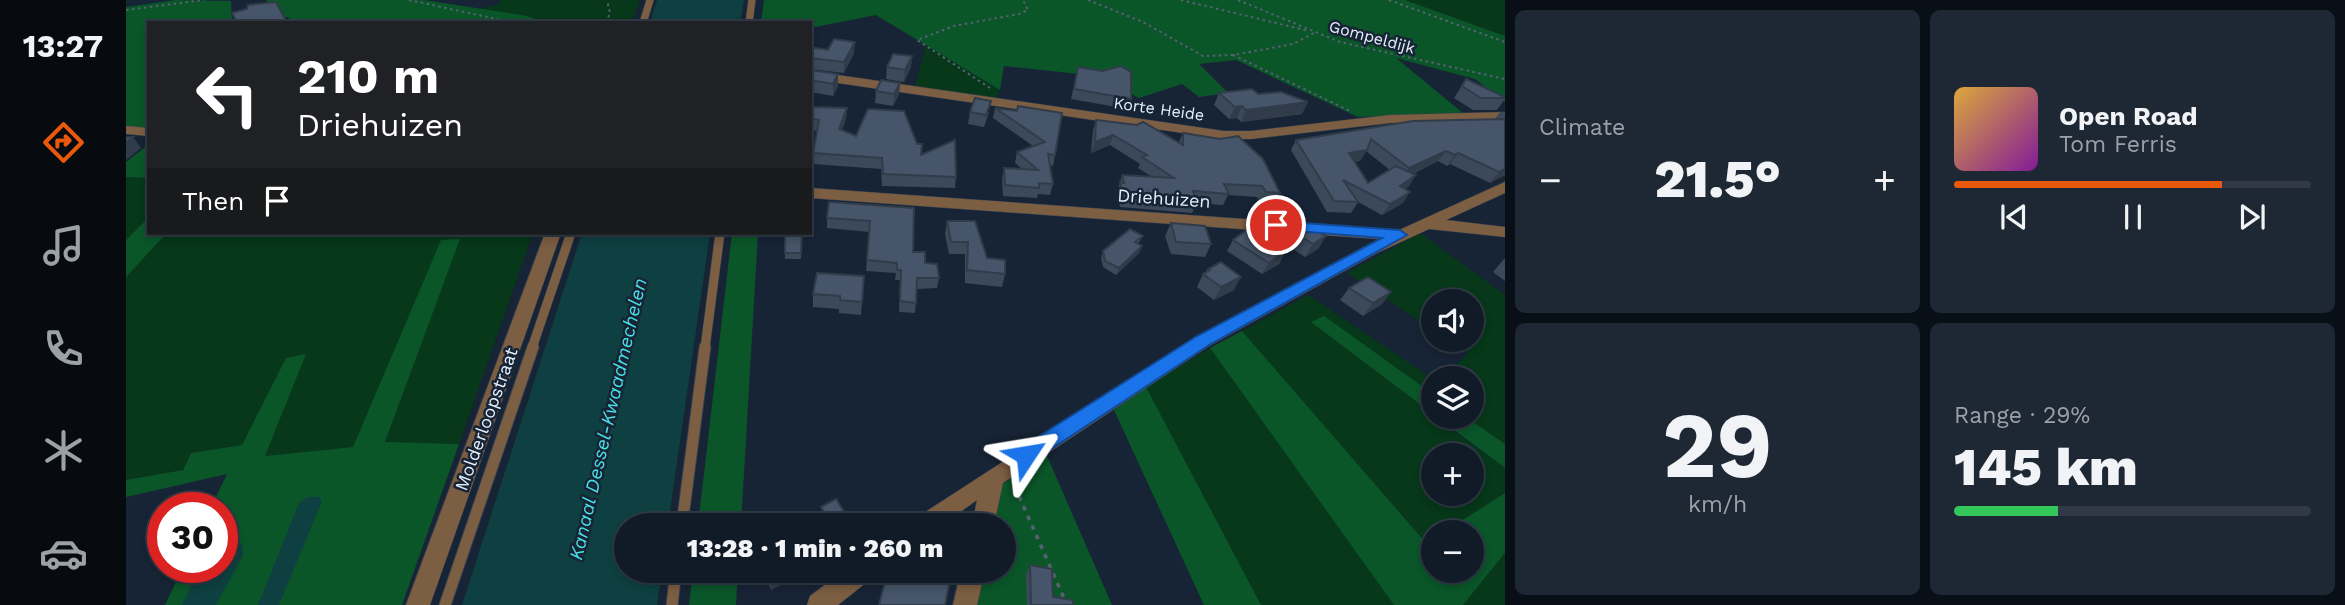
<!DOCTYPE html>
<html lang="en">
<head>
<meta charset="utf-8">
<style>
  :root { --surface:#111b28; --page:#1e2834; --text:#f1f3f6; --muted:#9ca1a8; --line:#303945; --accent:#ea580c }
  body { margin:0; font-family:"Work Sans",sans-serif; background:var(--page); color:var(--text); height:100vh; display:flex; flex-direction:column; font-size:26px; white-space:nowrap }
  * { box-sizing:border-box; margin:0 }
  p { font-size:23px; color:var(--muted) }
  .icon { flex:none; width:38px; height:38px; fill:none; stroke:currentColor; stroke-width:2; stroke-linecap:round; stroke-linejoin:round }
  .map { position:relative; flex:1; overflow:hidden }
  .drawer { display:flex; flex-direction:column; gap:10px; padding:10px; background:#090f16; width:840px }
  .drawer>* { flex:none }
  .hud { position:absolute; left:21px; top:21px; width:665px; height:214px; border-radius:0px; box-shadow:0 4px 10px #0003,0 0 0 2px var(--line); background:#202124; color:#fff; overflow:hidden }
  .buttons { position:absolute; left:1295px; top:289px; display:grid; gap:14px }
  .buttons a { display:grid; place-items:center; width:63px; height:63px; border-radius:50%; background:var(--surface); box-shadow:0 4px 10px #0003,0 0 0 2px var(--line); font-size:35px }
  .speed { position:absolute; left:21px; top:492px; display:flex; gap:14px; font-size:35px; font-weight:700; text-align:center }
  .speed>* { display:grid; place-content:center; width:91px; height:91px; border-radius:50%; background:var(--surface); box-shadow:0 4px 10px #0003,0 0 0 2px var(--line); line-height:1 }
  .speed .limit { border:10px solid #d22; background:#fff; color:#111 }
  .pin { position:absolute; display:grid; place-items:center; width:60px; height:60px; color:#fff; margin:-30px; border:4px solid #fff; border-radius:50%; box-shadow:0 2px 7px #0007 }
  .me { position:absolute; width:77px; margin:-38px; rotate:57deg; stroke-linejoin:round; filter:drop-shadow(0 0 5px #0008) }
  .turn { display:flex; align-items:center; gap:24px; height:147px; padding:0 35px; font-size:32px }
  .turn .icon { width:91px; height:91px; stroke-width:2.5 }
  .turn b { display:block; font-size:49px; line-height:60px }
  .then { display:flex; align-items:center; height:66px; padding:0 35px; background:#0003; gap:14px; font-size:26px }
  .big { font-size:52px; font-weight:800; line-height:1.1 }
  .drawer .card { flex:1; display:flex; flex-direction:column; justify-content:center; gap:10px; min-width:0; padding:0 24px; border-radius:10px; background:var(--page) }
  .drawer .dial { align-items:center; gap:0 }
  .dial b { font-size:91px; line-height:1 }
  .song { display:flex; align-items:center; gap:21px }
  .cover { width:84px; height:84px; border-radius:10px; background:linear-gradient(135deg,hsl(40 70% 55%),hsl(290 70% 35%)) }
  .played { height:7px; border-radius:4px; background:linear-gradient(90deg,var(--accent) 75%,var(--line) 75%) }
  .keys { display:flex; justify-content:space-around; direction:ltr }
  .heat { display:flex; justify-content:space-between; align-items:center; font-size:38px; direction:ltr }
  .charge { height:10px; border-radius:5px; background:linear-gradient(90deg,#34c759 29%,var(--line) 0) }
  .drawer .tiles { flex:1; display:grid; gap:10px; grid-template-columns:repeat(2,1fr) }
  .trip { position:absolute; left:488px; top:513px; width:402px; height:70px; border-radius:35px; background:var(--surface); box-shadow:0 4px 10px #0003,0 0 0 2px var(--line); font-weight:800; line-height:70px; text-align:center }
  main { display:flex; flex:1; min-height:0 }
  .tabs { display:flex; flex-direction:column; width:126px; justify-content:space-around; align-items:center; background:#070b10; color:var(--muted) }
  .tabs .icon { width:49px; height:49px }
  .tabs .selected { color:var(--accent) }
  .tabs b { font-size:32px; color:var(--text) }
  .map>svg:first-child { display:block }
  .green { fill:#063819; fill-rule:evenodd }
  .forest { fill:#0a5629 }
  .water { fill:#0e4041 }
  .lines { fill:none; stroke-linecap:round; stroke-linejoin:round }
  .lane-far2-casing { stroke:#344152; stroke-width:8 }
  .lane-far1-casing { stroke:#344152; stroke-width:10 }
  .lane-casing { stroke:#344152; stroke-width:13 }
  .street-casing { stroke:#344152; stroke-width:1 }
  .path-far1 { stroke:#566272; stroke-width:2; stroke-dasharray:2.5 3.5; stroke-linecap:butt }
  .path { stroke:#566272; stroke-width:3.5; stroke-dasharray:4.5 6; stroke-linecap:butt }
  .lane-far2 { stroke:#7c5e42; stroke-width:7 }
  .lane-far1 { stroke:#7c5e42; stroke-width:9 }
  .lane { stroke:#7c5e42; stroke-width:11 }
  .street { fill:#7c5e42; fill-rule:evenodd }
  .wall { fill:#3c495a; fill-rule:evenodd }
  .shaded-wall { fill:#313c4a }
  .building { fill:#465569; stroke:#313c4a; stroke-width:2 }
  .route { fill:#1a73e8; stroke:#114b97; stroke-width:2 }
  .labels { text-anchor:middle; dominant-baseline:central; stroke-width:5; stroke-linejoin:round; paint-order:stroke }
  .far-street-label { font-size:16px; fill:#e6f0fc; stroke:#172436 }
  .street-label { font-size:18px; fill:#e6f0fc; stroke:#172436 }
  .water-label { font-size:19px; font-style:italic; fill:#46e1e6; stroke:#172436 }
</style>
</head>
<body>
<main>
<nav class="tabs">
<b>13:27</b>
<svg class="icon selected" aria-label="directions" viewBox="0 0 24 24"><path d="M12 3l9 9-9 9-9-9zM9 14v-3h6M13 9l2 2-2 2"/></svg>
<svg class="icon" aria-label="music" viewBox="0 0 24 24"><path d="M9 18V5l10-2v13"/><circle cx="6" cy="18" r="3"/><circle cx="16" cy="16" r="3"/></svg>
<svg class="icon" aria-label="phone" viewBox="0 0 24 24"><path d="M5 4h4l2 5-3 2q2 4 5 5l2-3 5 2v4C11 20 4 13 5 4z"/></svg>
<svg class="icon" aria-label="climate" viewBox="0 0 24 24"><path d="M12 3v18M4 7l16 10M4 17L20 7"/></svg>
<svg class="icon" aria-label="car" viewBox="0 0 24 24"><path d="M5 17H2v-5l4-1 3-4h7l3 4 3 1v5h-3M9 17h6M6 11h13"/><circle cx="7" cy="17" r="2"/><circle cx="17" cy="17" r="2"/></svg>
</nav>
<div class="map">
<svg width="1379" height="605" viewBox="0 0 1379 605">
  <rect width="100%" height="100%" fill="#172436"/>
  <path class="green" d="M 375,0 L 514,0 L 506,23 L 422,23 L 401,16 L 351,10 L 372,4 Z
    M 1279,0 L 1379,0 L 1379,36 Z
    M 788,39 L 874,90 L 871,98 L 789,86 L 800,47 Z
    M 0,177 L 23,178 L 23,217 L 0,240 Z
    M 41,233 L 407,233 L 333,444 L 259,443 L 333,239 L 315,241 L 227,447 L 139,456 L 179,354 L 160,358 L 116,445 L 65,453 L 57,470 L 0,480 L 0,277 Z
    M 1294,233 L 1379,295 L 1379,444 L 1340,417 L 1346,416 L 1346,378 L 1315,378 L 1342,354 L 1322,340 L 1346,340 L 1346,301 L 1307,301 L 1307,330 L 1221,273 Z
    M 1182,295 L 1307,379 L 1307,394 L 1198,317 L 1307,416 L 1379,468 L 1379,493 L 1318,532 L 1307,532 L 1307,538 L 1300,543 L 1116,331 ZM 1307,455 L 1346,455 L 1346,494 L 1307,494 Z
    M 1084,348 L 1268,605 L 1135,605 L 1020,387 Z
    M 1379,553 L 1379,605 L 1337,605 Z"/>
  <path class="forest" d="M 50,0 L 105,1 L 106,23 L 23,23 L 23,130 L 7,129 L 0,134 L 0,7 Z
    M 140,0 L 298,0 L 401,16 L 422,23 L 166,23 L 162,17 L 157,18 Z
    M 638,0 L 1279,0 L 1379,36 L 1379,102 L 1349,79 L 1270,58 L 1338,114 L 1232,117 L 1110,60 L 1073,64 L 1102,93 L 1073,97 L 1056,84 L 1013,98 L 972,76 L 878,66 L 874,90 L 750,15 L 684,28 L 684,23 L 631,23 L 635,22 Z
    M 23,144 L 23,178 L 0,177 L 0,162 Z
    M 23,217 L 23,233 L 41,233 L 0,277 L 0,240 Z
    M 606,233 L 632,233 L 615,525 L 572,525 Z
    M 334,239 L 259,442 L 333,444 L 276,605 L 39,605 L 57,567 L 96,567 L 96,508 L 85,507 L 101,474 L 0,497 L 0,480 L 57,470 L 65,453 L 116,445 L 160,358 L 180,354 L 139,456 L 227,447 L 315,240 Z
    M 1198,316 L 1307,394 L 1307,414 L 1185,322 Z
    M 1116,331 L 1300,543 L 1307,538 L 1307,570 L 1346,570 L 1346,532 L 1318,532 L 1379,493 L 1379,553 L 1337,605 L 1268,605 L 1084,348 Z
    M 1020,387 L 1135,605 L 1078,605 L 988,410 Z
    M 1311,417 L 1340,417 L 1379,444 L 1379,468 Z
    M 921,456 L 986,605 L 847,605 L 855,571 L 878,570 L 878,525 L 864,525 L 872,487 Z
    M 567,571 L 612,571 L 610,605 L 563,605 Z"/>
  <path class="water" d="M 531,0 L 618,0 L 614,23 L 524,23 Z
    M 456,233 L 584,233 L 542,525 L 500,525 L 500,570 L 536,571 L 531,605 L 336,605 Z
    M 182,497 L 193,497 L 196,501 L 153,605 L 132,605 L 173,503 Z
    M 116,544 L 117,555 L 90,605 L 56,605 L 74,567 L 96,567 L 96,546 Z"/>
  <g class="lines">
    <defs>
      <path id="lane-far2" d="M 517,23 L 524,0
        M 623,23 L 626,0"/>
      <path id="lane-far1" d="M 406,348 L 445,233
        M 579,348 L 594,233"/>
      <path id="lane" d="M 556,525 L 579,347
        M 319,605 L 407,347
        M 546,605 L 550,570"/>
      <path id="street" d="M 684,71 L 1098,131 L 1125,131 L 1264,115 L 1379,112 L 1379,120 L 1264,123 L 1125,139 L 1098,139 L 684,79 Z
        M 0,126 L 23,128 L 23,136 L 0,134 Z
        M 1379,182 L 1379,193 L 1320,220 L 1379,227 L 1379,237 L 1303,229 L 1251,253 L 1083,346 L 877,483 L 868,525 L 846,525 L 851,500 L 816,525 L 787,525 L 790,518 L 1071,336 L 1253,239 L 684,198 L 684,188 L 1273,230 Z
        M 419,233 L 435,233 L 304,605 L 280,605 Z
        M 719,570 L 749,570 L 746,578 L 712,605 L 681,605 L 684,596 Z
        M 835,570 L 859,570 L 851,605 L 827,605 Z"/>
    </defs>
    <use href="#lane-far2" class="lane-far2-casing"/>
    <use href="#lane-far1" class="lane-far1-casing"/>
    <use href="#lane" class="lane-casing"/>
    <use href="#street" class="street-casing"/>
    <path class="path-far1" d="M 283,0 L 389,23
      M 962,0 L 1017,22 L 1077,56 L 1107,55 L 1167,44 L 1190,32
      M 1055,0 L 1183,31
      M 1112,0 L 1214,42 L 1379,79
      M 1263,0 L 1379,42
      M 0,10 L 78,0
      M 480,23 L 484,13 L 481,0
      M 1107,55 L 1224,111
      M 864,88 L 791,40 L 828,26 L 893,14 L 902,10 L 897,0"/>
    <path class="path" d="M 889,487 L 941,605"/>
    <use href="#lane-far2" class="lane-far2"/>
    <use href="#lane-far1" class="lane-far1"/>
    <use href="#lane" class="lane"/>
    <use href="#street" class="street"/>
  </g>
  <path class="wall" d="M 684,47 L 728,53 L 718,73 L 684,69 Z
    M 786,56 L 785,67 L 778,82 L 760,79 L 761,67 Z
    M 952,67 L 976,71 L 1005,99 L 1002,109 L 945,99 Z
    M 684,70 L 712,74 L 712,86 L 707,96 L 684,92 Z
    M 1340,79 L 1379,97 L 1379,99 L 1371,110 L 1347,110 L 1328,98 Z
    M 774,83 L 773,94 L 767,106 L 749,103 L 750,91 Z
    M 1093,93 L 1132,94 L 1176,114 L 1115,122 L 1111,118 L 1103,119 L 1088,105 Z
    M 892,106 L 929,155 L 927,166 L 924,165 L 927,184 L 924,195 L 912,194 L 911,198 L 877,196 L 876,179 L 878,168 L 896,169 L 889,163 L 891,152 L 907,146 L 867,118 L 869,108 L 891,111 Z
    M 721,108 L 720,119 L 716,130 L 730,136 L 795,155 L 830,177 L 829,188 L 756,186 L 755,169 L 687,164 L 687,153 L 691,131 L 684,130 L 684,114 Z
    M 844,112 L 863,112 L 858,127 L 842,124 Z
    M 1374,112 L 1379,112 L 1379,175 L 1364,183 L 1324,164 L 1321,166 L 1312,161 L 1287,174 L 1283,186 L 1279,189 L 1277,203 L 1256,215 L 1232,202 L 1225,213 L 1201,212 L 1165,150 L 1170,140 L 1368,120 ZM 1240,151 L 1264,170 L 1242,183 L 1228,162 L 1234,161 Z
    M 970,120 L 1053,142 L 1057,133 L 1154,193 L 1148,204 L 1134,203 L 1131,197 L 1102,195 L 1097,205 L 1071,203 L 1066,213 L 994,207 L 991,193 L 996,175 L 1026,177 L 1012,168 L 1014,164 L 984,145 L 965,153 L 967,130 Z
    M 788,208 L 787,252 L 813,278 L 811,288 L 791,289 L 789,313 L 773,312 L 774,280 L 769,280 L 770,273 L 740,271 L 743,232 L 701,228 L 701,218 Z
    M 821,221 L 879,274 L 876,287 L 839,283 L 839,254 L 823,254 L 819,234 Z
    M 1045,223 L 1085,244 L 1079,257 L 1045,254 L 1039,236 Z
    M 676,233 L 675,259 L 659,259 L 659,253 Z
    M 1173,235 L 1200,236 L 1192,249 L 1179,257 L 1165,248 Z
    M 1017,236 L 1012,244 L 1016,246 L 1013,253 L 990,275 L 977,267 L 975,258 L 977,251 Z
    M 1107,240 L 1159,252 L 1153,264 L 1136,274 L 1101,251 Z
    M 1378,259 L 1379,259 L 1379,281 L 1367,272 Z
    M 1082,269 L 1108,290 L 1088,300 L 1071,287 L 1077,274 L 1079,273 Z
    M 738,276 L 735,315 L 713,313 L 713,309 L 687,307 L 687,294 Z
    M 1223,288 L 1265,292 L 1256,304 L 1237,316 L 1214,300 Z
    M 904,565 L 927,597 L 947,605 L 901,605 L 900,575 Z
    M 636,570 L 685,570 L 645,590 Z
    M 758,570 L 826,570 L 760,578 L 758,576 Z"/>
  <path class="shaded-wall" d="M 729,42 L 728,53 L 718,73 L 718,62 Z
    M 786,56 L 785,67 L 778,82 L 779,70 Z
    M 712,74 L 712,86 L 707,96 L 707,84 Z
    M 774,83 L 773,94 L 767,106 L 768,94 Z
    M 1182,102 L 1176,114 L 1115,122 L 1120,110 Z
    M 1116,106 L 1111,118 L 1103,119 L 1109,107 Z
    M 721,108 L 720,119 L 713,140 L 713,129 Z
    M 987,135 L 984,145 L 965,153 L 969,142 Z
    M 7,137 L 15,148 L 0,160 L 0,143 Z
    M 1241,150 L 1234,161 L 1216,164 L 1223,153 Z
    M 1320,151 L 1312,161 L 1275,179 L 1283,168 Z
    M 1332,153 L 1324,164 L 1321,166 L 1329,155 Z
    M 1379,169 L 1379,175 L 1364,183 L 1373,172 Z
    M 1290,175 L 1283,186 L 1267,197 L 1274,186 Z
    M 1284,192 L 1277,203 L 1256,215 L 1264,204 Z
    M 1200,236 L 1192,249 L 1179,257 L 1187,244 Z
    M 1016,246 L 1013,253 L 990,275 L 993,268 Z
    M 1159,252 L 1153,264 L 1136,274 L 1143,263 Z
    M 1115,277 L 1108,290 L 1088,300 L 1095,287 Z
    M 1265,292 L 1256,304 L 1237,316 L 1247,303 Z
    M 662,570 L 685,570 L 645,590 L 644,579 Z"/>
  <path class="building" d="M 150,2 L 161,23 L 111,23 L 106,13 L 121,9 L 122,5 Z
    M 708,39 L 729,42 L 718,62 L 684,58 L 684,47 L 702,50 Z
    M 767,54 L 786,56 L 779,70 L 761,67 Z
    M 995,66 L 1005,72 L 1005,99 L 948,89 L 952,67 L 976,71 Z
    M 684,70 L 712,74 L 707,84 L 684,80 Z
    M 1340,79 L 1379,97 L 1379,98 L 1355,98 L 1336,86 Z
    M 755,80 L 774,83 L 768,94 L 750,91 Z
    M 1126,89 L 1132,94 L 1155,92 L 1182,102 L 1120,110 L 1116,106 L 1109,107 L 1093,93 Z
    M 849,98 L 865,101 L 860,115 L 844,112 Z
    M 892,106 L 936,113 L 929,155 L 922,154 L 927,184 L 913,183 L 913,188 L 879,185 L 878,168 L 912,170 L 891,152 L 919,142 L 869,108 L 891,111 Z
    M 686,107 L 721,108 L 713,129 L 730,136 L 742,109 L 778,111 L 791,144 L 796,144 L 795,155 L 829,140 L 830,177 L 757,174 L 756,158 L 687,153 L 693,120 L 684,119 Z
    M 1379,119 L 1379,169 L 1373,172 L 1332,153 L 1329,155 L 1320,151 L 1283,168 L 1245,139 L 1241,150 L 1223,153 L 1242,183 L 1270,166 L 1290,175 L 1274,186 L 1284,192 L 1264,204 L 1217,180 L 1232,202 L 1208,201 L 1170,140 L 1287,121 Z
    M 970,120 L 1011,125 L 1017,122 L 1057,145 L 1057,133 L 1094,139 L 1112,136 L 1137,159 L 1154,193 L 1140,192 L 1136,186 L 1098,184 L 1103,194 L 1067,191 L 1071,202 L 998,197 L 994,182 L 998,183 L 996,175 L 1048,178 L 1016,157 L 1021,155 L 987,135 L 969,142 Z
    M 0,137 L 7,137 L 0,143 Z
    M 703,202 L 788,208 L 787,252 L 799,252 L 799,263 L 811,264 L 813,278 L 791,278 L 790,303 L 774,301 L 775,270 L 771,270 L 771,263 L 741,260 L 744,221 L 701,218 Z
    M 821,221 L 849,221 L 861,258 L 879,260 L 879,274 L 841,270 L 842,242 L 825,242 Z
    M 1045,223 L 1079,226 L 1085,244 L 1050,242 Z
    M 1185,228 L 1200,236 L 1187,244 L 1173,235 Z
    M 1004,229 L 1017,236 L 1009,242 L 1016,246 L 993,268 L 979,261 L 977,251 Z
    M 1122,229 L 1159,252 L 1143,263 L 1107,240 Z
    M 659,233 L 676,233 L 675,253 L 659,253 Z
    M 1095,262 L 1115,277 L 1095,287 L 1077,274 L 1084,270 L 1082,269 Z
    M 691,273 L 738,276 L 736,302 L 714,300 L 714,296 L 687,294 Z
    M 1242,277 L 1265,292 L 1247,303 L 1223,288 Z
    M 710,499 L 726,524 L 688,525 L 684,519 L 698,513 L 695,507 Z
    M 904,565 L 926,569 L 927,597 L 947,600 L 947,605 L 905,605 Z
    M 640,570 L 662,570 L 644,579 Z
    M 762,570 L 826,570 L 819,605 L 753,605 Z"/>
  <path class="route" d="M 1150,221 L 1274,230 L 1281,235 L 1083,345 L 907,461 L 900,463 L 893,461 L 890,455 L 893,449 L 1071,336 L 1256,238 L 1145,229 L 1143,225 L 1145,222 Z"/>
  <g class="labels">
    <g class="far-street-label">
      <text transform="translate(1246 37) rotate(15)">Gompeldijk</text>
      <text transform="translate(1033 109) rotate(8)">Korte Heide</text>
    </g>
    <g class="street-label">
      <text transform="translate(1038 198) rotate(4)">Driehuizen</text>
      <text transform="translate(360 419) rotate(-70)">Molderloopstraat</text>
    </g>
    <g class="water-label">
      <text transform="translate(482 419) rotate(-77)">Kanaal Dessel-Kwaadmechelen</text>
    </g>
  </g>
</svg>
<div class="buttons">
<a><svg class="icon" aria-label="sound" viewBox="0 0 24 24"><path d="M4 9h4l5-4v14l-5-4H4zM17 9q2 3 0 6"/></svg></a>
<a><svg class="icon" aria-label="layers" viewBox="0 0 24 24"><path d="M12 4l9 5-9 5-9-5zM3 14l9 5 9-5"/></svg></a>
<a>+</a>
<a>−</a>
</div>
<div class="speed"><div class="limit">30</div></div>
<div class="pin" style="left:1150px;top:225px;background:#d93025"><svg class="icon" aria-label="arrive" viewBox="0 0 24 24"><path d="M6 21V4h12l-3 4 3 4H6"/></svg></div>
<svg class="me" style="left:900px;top:455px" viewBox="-20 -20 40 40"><path d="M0-17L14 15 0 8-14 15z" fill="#1a73e8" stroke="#fff" stroke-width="4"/></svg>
<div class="trip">13:28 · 1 min · 260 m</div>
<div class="hud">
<div class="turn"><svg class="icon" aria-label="left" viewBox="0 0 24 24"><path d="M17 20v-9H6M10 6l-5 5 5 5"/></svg><div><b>210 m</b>Driehuizen</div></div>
<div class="then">Then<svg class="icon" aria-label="arrive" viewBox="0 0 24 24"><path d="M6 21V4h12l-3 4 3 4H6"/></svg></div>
</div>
</div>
<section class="drawer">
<div class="tiles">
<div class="card"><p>Climate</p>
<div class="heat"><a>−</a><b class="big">21.5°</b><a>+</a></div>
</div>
<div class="card">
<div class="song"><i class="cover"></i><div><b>Open Road</b><p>Tom Ferris</p></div></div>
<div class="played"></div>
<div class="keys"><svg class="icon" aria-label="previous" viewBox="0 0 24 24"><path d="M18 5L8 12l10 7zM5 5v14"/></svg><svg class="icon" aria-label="pause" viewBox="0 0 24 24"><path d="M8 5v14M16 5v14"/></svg><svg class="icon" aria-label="next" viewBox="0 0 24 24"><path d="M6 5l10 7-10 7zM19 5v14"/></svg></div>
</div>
<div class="card dial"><b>29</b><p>km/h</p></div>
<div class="card"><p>Range · 29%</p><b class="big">145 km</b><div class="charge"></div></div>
</div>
</section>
</main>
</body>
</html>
